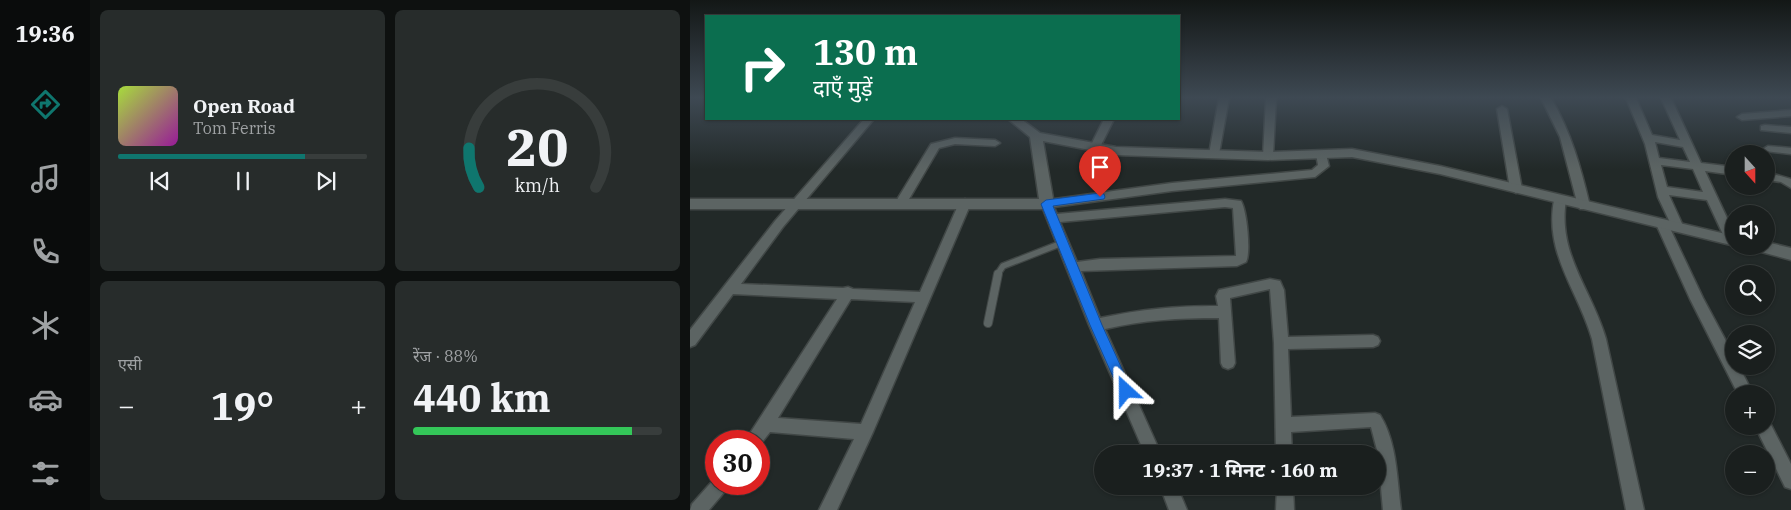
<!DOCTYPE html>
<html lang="hi">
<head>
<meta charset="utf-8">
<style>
  :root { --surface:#1a1f1e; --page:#272c2b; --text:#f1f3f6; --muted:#9fa2a4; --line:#383d3c; --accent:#0f766e }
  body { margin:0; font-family:"IBM Plex Serif","Noto Sans Devanagari",serif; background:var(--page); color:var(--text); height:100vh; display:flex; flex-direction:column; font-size:19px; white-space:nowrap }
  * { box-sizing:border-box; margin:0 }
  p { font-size:16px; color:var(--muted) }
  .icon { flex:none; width:28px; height:28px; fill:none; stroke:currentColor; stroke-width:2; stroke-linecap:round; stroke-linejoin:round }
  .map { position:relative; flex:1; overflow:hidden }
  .details { display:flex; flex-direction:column; gap:10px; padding:10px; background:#0e1110; width:600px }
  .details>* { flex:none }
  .guide { position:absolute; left:15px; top:15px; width:475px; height:105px; border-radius:0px; box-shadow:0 1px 4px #0004,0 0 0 1px var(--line); background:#0b6e4f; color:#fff; overflow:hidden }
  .needle { width:32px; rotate:159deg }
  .tools { position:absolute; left:1035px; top:145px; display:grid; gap:10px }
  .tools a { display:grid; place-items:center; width:50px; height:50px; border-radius:50%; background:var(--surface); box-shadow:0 1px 4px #0004,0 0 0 1px var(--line); font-size:25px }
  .speed { position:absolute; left:15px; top:430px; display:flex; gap:10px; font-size:25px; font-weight:700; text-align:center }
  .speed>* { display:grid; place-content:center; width:65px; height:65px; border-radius:50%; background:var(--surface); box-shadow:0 1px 4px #0004,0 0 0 1px var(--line); line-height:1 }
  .speed .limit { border:8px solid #d22; background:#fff; color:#111 }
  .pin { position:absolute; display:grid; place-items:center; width:42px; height:42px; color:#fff; margin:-51px -21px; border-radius:50% 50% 50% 0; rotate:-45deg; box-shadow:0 0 5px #0007 }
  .pin .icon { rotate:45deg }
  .me { position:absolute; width:55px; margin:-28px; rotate:336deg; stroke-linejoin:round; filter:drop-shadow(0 0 4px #0008) }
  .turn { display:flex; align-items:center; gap:18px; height:105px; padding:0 25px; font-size:22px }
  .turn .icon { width:65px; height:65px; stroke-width:2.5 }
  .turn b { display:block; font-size:35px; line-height:42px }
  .big { font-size:38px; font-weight:700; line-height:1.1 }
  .details .widget { flex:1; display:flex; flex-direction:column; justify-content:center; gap:8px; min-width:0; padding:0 18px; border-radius:8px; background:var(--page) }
  .details .dial { align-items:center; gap:0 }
  .dial svg { height:130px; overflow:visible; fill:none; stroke:var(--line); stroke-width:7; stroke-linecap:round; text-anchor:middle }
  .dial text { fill:var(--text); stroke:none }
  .song { display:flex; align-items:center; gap:15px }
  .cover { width:60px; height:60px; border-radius:8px; background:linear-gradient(135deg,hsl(80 70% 55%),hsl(300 70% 35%)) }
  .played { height:5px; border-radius:2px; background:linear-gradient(90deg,var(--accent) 75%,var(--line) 75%) }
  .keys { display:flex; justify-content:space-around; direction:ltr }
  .heat { display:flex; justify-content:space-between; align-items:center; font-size:28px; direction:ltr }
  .charge { height:8px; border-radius:4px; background:linear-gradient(90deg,#34c759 88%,var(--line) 0) }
  .details .tiles { flex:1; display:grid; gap:10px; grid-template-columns:repeat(2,1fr) }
  .trip { position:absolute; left:404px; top:445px; width:292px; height:50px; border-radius:25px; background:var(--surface); box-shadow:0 1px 4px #0004,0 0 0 1px var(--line); font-weight:700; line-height:50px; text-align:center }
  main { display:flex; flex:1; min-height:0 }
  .tabs { display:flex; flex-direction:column; width:90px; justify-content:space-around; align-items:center; background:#0a0c0c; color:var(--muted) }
  .tabs .icon { width:35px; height:35px }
  .tabs .selected { color:var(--accent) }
  .tabs b { font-size:22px; color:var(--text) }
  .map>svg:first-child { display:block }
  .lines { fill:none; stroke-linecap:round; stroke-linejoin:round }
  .service-far1-casing { stroke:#414746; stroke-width:8 }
  .service-casing { stroke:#414746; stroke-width:10 }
  .minor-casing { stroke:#414746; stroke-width:3 }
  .tertiary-casing { stroke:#414746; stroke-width:3 }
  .service-far1 { stroke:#5c6463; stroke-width:5.5 }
  .service { stroke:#5c6463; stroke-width:8 }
  .minor { fill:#5c6463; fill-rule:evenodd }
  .tertiary { fill:#5c6463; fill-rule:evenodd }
  .route { fill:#1a73e8; stroke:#114b97 }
</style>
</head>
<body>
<main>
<nav class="tabs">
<b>19:36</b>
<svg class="icon selected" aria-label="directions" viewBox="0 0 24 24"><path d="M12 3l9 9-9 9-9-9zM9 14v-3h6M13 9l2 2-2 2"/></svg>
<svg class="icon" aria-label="music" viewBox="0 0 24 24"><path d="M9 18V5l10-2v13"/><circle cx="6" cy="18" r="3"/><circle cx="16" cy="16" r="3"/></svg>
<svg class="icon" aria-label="phone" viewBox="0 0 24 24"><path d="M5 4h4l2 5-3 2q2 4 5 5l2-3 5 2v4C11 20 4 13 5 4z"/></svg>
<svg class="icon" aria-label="climate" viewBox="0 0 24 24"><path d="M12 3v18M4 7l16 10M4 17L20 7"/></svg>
<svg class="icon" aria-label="car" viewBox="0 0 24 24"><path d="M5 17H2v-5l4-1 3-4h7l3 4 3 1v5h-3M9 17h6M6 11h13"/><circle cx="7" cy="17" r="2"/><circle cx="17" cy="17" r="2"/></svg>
<svg class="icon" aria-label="filters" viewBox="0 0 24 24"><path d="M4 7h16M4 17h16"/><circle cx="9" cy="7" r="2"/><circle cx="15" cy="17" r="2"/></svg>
</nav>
<section class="details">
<div class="tiles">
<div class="widget">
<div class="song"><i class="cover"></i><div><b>Open Road</b><p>Tom Ferris</p></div></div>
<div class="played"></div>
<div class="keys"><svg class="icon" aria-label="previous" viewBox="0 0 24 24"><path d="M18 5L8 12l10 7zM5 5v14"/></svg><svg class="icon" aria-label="pause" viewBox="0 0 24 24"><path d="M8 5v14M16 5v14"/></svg><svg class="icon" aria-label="next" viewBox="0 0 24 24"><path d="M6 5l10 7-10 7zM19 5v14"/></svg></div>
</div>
<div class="widget dial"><svg viewBox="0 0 100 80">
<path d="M14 69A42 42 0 1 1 86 69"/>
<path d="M14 69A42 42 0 0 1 8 45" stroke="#0f766e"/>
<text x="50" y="56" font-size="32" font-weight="700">20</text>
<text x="50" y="72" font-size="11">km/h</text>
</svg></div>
<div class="widget"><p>एसी</p>
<div class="heat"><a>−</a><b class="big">19°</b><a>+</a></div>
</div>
<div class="widget"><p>रेंज · 88%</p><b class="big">440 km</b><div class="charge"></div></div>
</div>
</section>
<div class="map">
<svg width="1101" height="510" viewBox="0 0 1101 510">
  <rect width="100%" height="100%" fill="#222928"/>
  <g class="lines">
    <defs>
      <path id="service-far1" d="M 307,275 L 313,266 L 372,243"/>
      <path id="service" d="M 298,323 L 308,274"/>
      <path id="minor" d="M 529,98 L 539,98 L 529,154 L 524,157 L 519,154 Z
        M 576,98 L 586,98 L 583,156 L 578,159 L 573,156 Z
        M 851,98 L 861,98 C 881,132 891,168 900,206 L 898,209 L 890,209 L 888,206 L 870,137 Z
        M 936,98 L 946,98 L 962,135 L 990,140 L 971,98 L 981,98 L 1011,163 L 1044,167 L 1044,175 L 1015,171 L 1044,233 L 1044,244 L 1037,243 L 1017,200 L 979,195 L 994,228 L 992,231 L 984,231 L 968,197 L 955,144 ZM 965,142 L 993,147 L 1000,162 L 969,158 ZM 971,165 L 1003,169 L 1013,192 L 977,187 Z
        M 812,106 L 817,109 L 832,189 L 826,193 L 820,189 L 807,109 Z
        M 1101,110 L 1101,116 L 1052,120 L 1047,117 L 1052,114 Z
        M 174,119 L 184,119 L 93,227 L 51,284 L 153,288 L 158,287 L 163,289 L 230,292 L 269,203 L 275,199 L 281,203 L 183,432 L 147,510 L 129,510 L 164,439 L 80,432 L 69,446 L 69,441 L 55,441 L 147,299 L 43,294 L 5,345 L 0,347 L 0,330 L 85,221 ZM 161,299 L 225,302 L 171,424 L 88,418 Z
        M 414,119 L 424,119 L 409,149 L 401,149 L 400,147 Z
        M 1075,125 L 1101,127 L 1101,133 L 1071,130 L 1071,126 Z
        M 265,138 L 305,140 L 310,143 L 305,146 L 265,144 L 249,148 L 215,206 L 207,206 L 205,203 L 241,144 Z
        M 1078,146 L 1101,148 L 1101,154 L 1074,151 L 1073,149 Z
        M 631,151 L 636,154 L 639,166 L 625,177 L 482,191 L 364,207 L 367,214 L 535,199 L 551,201 C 557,211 561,253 556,262 L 547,266 L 391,271 L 410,318 C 453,309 484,306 528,306 L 526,296 L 529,290 L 580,279 L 590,281 L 594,290 L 598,337 L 683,335 L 688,337 L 690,341 L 688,345 L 683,347 L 598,349 L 601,417 L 685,413 L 690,415 C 707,442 707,479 711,510 L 693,510 L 688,454 L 681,427 L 601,432 L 602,454 L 586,454 L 584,343 L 580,289 L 540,298 L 545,363 L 543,367 L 538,369 L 533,367 L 531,363 L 529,318 C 488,318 454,320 415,329 L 471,454 L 455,454 L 399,325 L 351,204 L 357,200 L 482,183 L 622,170 L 628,165 L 626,154 ZM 535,207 L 543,208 L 546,256 L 410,259 L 387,262 L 370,222 Z
        M 1076,172 L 1101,179 L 1101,188 L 1091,182 L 1076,180 Z
        M 870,196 L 876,200 C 867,254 902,290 916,339 L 954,510 L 936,510 L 902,339 C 888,290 854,254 864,200 Z
        M 972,220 L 978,224 L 1013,298 L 1044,356 L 1044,366 L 1049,366 L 1063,394 L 1048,394 L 1000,299 L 966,224 Z
        M 1076,420 L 1079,421 L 1101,464 L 1101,489 L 1095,487 L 1065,426 L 1076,426 Z
        M 26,477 L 26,484 L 38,484 L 36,490 L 19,510 L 0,510 L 2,504 Z
        M 470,486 L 487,486 L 497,510 L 479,510 Z
        M 587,486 L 603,486 L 604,510 L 586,510 Z"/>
      <path id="tertiary" d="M 318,119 L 331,119 L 350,133 L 426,147 L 578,152 L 662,149 L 750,166 L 1044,236 L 1045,246 L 750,174 L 662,157 L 578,160 L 426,155 L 353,141 L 364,204 L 362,207 L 357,209 L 0,209 L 0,199 L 349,199 L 340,137 Z
        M 1076,242 L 1101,248 L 1101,260 L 1064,250 L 1062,246 L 1076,246 Z"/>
    </defs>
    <use href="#service-far1" class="service-far1-casing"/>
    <use href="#service" class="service-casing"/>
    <use href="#minor" class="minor-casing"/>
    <use href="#tertiary" class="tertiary-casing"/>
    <use href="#service-far1" class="service-far1"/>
    <use href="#service" class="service"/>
    <use href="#minor" class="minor"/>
    <use href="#tertiary" class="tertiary"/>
  </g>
  <linearGradient id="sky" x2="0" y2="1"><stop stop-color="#131716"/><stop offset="0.58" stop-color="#3e4953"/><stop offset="1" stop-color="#3e4953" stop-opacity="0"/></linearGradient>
  <rect width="1101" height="169" fill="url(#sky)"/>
  <path class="route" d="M 410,193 L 414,194 L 415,197 L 414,199 L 363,206 L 412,325 L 442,391 L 440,395 L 436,397 L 431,395 L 400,325 L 351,204 L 356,200 Z"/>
</svg>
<div class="tools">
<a><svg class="needle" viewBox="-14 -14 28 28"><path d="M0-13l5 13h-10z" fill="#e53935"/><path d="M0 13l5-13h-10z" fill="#9fa2a4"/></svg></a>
<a><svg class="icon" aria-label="sound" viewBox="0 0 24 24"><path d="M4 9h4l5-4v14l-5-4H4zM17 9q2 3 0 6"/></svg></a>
<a><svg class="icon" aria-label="search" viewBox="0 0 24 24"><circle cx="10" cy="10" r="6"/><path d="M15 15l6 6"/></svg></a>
<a><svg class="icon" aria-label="layers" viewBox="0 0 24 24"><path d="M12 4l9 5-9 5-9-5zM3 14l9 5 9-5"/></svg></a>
<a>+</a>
<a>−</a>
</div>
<div class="speed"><div class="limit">30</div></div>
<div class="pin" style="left:410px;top:197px;background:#d93025"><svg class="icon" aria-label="arrive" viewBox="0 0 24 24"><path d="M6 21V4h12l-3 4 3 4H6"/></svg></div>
<svg class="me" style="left:436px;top:391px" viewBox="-20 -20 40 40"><path d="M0-17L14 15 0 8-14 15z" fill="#1a73e8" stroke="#fff" stroke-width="4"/></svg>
<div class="trip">19:37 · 1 मिनट · 160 m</div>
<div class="guide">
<div class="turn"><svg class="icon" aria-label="right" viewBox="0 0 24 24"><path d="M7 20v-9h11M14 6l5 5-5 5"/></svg><div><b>130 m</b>दाएँ मुड़ें</div></div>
</div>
</div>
</main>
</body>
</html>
